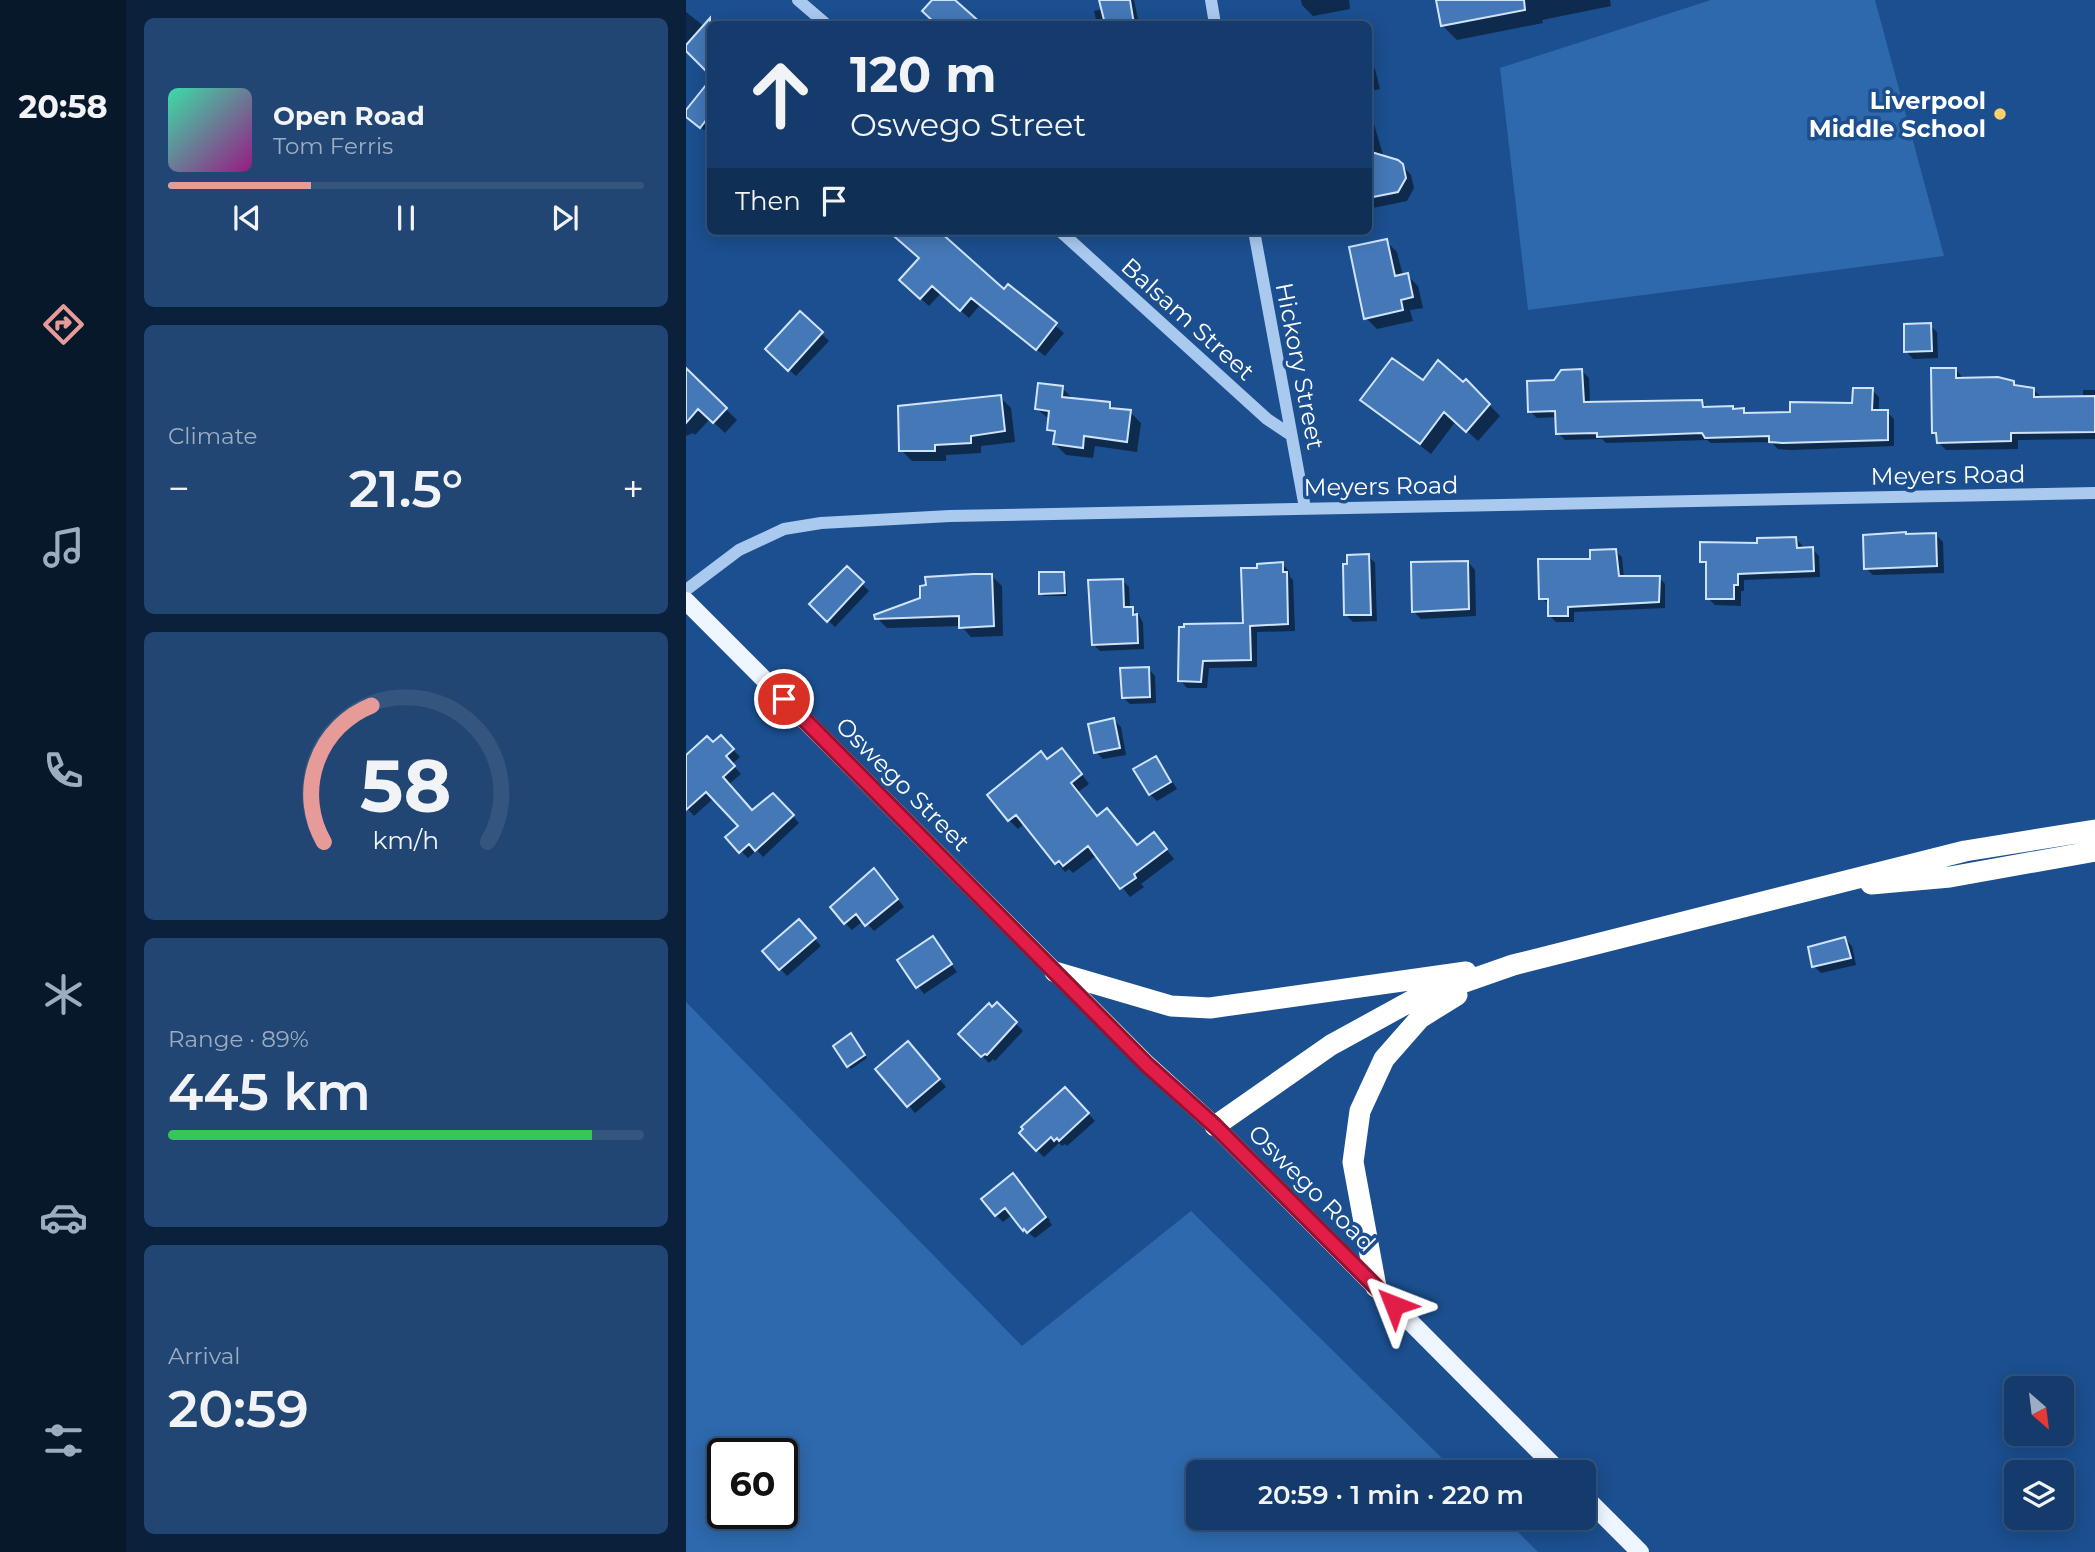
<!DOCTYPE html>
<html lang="en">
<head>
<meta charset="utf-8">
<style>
  :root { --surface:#143b6b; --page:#214673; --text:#f1f3f6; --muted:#9dadc1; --line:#33557e; --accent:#e69b98 }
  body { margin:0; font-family:Montserrat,sans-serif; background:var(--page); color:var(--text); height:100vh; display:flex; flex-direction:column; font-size:26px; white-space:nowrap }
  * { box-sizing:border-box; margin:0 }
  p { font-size:23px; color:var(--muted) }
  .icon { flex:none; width:38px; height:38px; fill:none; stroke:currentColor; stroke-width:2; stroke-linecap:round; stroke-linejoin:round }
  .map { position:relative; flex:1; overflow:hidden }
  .sheet { display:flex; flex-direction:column; gap:18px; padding:18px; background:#0b203b; width:560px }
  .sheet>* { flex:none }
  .hud { position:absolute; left:21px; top:21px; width:665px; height:214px; border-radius:10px; box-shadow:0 4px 18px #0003,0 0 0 2px var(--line); background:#143b6b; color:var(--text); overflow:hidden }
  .needle { width:46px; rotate:152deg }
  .fabs { position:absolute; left:1318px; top:1376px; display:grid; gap:14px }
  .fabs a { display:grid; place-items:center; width:70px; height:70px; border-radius:10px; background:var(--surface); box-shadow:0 4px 18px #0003,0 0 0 2px var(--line); font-size:35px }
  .speed { position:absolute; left:21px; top:1438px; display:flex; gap:14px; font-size:35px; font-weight:700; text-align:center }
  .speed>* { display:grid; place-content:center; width:91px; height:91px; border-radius:50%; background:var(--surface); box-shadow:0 4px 18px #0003,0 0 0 2px var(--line); line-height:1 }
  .speed .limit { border:4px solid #111; border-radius:10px; background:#fff; color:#111 }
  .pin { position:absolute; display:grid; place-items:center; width:60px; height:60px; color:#fff; margin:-30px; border:4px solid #fff; border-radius:50%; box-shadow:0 2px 7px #0007 }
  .me { position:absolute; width:77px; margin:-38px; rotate:315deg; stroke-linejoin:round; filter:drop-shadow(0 0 5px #0008) }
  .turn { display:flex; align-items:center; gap:24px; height:147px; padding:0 28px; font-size:32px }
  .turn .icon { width:91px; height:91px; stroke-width:2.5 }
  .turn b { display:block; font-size:49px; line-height:60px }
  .then { display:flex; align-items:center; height:66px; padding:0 28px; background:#0003; gap:14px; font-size:26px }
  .big { font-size:52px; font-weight:600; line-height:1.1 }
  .sheet .widget { flex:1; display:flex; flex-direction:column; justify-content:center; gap:10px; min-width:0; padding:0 24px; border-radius:10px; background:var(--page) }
  .sheet .dial { align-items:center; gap:0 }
  .dial svg { height:182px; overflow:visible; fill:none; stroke:var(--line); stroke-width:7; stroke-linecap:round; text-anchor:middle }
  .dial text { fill:var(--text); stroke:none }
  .song { display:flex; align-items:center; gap:21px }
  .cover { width:84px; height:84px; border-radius:10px; background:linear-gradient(135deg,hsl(160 70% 55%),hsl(310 70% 35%)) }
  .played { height:7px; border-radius:4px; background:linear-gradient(90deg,var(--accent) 30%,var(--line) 30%) }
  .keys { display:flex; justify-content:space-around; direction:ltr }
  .heat { display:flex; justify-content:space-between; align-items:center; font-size:38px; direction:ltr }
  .charge { height:10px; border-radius:5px; background:linear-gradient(90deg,#34c759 89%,var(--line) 0) }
  .trip { position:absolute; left:500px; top:1460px; width:410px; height:70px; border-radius:10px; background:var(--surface); box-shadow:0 4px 18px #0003,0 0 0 2px var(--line); font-weight:600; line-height:70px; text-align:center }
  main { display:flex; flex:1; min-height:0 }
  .dock { display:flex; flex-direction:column; width:126px; justify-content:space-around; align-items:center; background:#08182b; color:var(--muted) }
  .dock .icon { width:49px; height:49px }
  .dock .current { color:var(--accent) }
  .dock b { font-size:32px; color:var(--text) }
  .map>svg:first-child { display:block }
  .green { fill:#2e69ad; fill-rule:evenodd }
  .shadow { fill:#0007 }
  .building { fill:#4478b7; stroke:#cfe3fa; stroke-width:2 }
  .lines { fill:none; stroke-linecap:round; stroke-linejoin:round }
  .minor { stroke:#a9c9ee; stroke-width:12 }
  .major { stroke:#f0f6ff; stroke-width:18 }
  .highway { stroke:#fff; stroke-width:21 }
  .route-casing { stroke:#92132f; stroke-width:18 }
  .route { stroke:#e11d48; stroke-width:12 }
  .poi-dot { fill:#ffd166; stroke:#1b4f8f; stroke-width:2.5 }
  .labels { text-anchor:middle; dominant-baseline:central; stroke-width:7; stroke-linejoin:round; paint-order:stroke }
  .poi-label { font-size:24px; font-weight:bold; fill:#fff; stroke:#1b4f8f; text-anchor:end }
  .street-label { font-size:24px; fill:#fff; stroke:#1b4f8f }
</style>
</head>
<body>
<main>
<nav class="dock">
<b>20:58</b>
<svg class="icon current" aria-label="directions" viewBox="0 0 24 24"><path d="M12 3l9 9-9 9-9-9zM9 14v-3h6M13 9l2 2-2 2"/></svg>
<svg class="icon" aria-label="music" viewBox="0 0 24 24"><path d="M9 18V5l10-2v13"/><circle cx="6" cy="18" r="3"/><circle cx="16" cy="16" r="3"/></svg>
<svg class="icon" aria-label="phone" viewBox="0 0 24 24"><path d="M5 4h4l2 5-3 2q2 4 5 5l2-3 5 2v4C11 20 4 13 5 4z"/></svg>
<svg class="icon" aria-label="climate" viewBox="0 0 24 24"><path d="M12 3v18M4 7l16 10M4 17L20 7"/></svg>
<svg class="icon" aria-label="car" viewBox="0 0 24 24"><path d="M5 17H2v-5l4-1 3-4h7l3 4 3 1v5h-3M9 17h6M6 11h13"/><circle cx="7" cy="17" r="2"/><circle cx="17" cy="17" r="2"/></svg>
<svg class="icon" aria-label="filters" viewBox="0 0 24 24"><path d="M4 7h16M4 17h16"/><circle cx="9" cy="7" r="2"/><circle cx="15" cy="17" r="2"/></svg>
</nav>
<section class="sheet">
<div class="widget">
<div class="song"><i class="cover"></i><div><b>Open Road</b><p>Tom Ferris</p></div></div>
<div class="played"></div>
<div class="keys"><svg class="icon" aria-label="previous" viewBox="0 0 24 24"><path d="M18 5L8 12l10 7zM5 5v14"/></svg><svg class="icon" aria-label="pause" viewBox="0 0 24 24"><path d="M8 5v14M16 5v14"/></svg><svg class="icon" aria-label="next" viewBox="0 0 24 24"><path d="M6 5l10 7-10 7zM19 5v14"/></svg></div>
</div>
<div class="widget"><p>Climate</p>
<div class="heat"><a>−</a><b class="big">21.5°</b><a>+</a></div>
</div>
<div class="widget dial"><svg viewBox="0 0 100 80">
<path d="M14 69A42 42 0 1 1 86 69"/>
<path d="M14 69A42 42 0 0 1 35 9" stroke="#e69b98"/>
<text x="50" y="56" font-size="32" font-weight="700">58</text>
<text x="50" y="72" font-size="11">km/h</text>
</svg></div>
<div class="widget"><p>Range · 89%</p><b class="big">445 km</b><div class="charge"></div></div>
<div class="widget"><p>Arrival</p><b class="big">20:59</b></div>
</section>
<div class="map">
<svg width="1409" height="1552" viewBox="0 0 1409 1552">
  <rect width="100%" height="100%" fill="#1b4f8f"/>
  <path class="green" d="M 1025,0 L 1189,0 L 1258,256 L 842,310 L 814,68 Z
    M 0,1002 L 336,1346 L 505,1211 L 770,1472 L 513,1472 L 513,1517 L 817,1517 L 852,1552 L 0,1552 ZM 37,1454 L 96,1454 L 96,1514 L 37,1514 Z"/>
  <path class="shadow" d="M 249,0 L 267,0 L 297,24 L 251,24 L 238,11 Z
    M 415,0 L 448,0 L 453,24 L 411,24 L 408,11 L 417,9 Z
    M 615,0 L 663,0 L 664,9 L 627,16 L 616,5 Z
    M 752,0 L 924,0 L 925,6 L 856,20 L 857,23 L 771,40 L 757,26 Z
    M 0,12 L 24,31 L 24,73 L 0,50 Z
    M 682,62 L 689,69 L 694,89 L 682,92 Z
    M 14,96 L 24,104 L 24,122 L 18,130 L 0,115 Z
    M 682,104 L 698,158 L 716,165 L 725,175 L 728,188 L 721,201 L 682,209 Z
    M 204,231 L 250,231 L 318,291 L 322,286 L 378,333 L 359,356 L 294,305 L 283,318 L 255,293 L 243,306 L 223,288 L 235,258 Z
    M 700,241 L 711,252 L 717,276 L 721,275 L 732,286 L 737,308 L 724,310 L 727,321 L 691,329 L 680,318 Z
    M 114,313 L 143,341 L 110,376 L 81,349 Z
    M 1244,325 L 1251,332 L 1252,358 L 1227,359 L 1220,351 Z
    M 1270,369 L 1278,380 L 1327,383 L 1331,387 L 1347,389 L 1356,398 L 1397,398 L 1397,390 L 1409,390 L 1409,439 L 1332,440 L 1332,449 L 1260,450 L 1252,442 L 1252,436 L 1248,432 Z
    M 0,371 L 51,420 L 39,433 L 24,419 L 9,435 L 7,433 L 0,436 Z
    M 896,371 L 903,378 L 904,403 L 1016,402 L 1023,409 L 1057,410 L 1062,414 L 1106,414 L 1168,405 L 1186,390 L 1193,397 L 1193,412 L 1201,412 L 1208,419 L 1208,446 L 1105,450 L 1092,449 L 1085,442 L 1025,443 L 1021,440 L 920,443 L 916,439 L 879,440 L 872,433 L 871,417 L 851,418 L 844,411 L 869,382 Z
    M 780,381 L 814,416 L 792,441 L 770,421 L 745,454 L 688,410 L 677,400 L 737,382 L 777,384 Z
    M 376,388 L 387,399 L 423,404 L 429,410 L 444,412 L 455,423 L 451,452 L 409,446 L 407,458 L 380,455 L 369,444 L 370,436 L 363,429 L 364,420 L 351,409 Z
    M 314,397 L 325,408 L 329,442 L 295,446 L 295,453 L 260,455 L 260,461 L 226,461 L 215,450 Z
    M 1250,535 L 1257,542 L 1258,573 L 1187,575 L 1180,568 L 1221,536 Z
    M 1109,538 L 1116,545 L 1116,549 L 1126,549 L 1133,556 L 1134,577 L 1058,580 L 1058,591 L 1055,591 L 1055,606 L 1029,605 L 1022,598 L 1021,567 L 1016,561 Z
    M 929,551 L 936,557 L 938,578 L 973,577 L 979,584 L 979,608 L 888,612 L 888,622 L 870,622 L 863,615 L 863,604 L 855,598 L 906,561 Z
    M 682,556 L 689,563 L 691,621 L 667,622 L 660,615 Z
    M 782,562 L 789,570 L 790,616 L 735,619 L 728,612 Z
    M 596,564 L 603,571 L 604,577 L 607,580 L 609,631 L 571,632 L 571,667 L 523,668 L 521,688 L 501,688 L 494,680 L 559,624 L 573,569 Z
    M 161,569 L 183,591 L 149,627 L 125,604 Z
    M 377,574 L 380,577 L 381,596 L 358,596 L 355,593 Z
    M 306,576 L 316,586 L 317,636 L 285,637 L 275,626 L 201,628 L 191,618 L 236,599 Z
    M 436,580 L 443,587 L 444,608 L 453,615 L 457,623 L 458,649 L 414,651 L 407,644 Z
    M 462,668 L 469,676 L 470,703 L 444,704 L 437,697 Z
    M 428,720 L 435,727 L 440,755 L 417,759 L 410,752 Z
    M 35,737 L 54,757 L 46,764 L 55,774 L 42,785 L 66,812 L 87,795 L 113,823 L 77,857 L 71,850 L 62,858 L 42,838 L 55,826 L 28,798 L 8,816 L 0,807 L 0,758 L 27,745 Z
    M 469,758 L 476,765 L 491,789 L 471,801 L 464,794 Z
    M 384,759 L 403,784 L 392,792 L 412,817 L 452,847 L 468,834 L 488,859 L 455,884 L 458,887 L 444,897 L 411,855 L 387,873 L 383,869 L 379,872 L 339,823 L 332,829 L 323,820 L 362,761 Z
    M 195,878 L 218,907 L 188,931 L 178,920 L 166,930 L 159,923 Z
    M 119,928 L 135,946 L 101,976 L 79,951 Z
    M 246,938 L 271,972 L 238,994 L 213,961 Z
    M 1159,939 L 1166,946 L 1170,965 L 1135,973 L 1128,966 Z
    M 311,1004 L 337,1031 L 309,1061 L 307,1059 L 303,1063 L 274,1034 Z
    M 168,1039 L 181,1058 L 165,1069 L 162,1066 Z
    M 229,1050 L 260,1087 L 229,1113 L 191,1069 Z
    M 386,1096 L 409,1121 L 381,1146 L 379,1144 L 376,1146 L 373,1143 L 358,1157 L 351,1150 Z
    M 327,1175 L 364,1220 L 363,1221 L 366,1225 L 349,1238 L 338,1229 L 326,1215 L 317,1222 L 310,1215 Z"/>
  <path class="building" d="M 246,0 L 269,0 L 296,24 L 250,24 L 236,11 Z
    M 413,0 L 444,0 L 448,24 L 419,24 Z
    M 750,0 L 838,0 L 839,10 L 755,26 Z
    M 24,18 L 24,75 L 0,51 L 0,45 Z
    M 24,80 L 24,115 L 14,128 L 0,117 L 0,110 Z
    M 682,151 L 712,160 L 717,164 L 720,178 L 712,192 L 682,198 Z
    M 202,231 L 253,231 L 318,289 L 322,284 L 371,323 L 350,350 L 285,298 L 274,311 L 246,286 L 234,299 L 213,280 L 233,258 Z
    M 701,239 L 709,276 L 722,273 L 727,297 L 715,300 L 717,310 L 678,319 L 663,247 Z
    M 114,311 L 137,332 L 102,371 L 79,349 Z
    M 1245,323 L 1246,351 L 1218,352 L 1218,324 Z
    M 706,358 L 737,380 L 752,360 L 777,382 L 780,379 L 804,404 L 780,432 L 758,412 L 734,444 L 674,400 Z
    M 0,368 L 41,408 L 27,423 L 12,409 L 0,423 Z
    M 1245,368 L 1270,368 L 1270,378 L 1312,377 L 1328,381 L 1328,385 L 1348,388 L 1348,397 L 1409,396 L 1409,432 L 1325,433 L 1325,441 L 1251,443 L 1250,433 L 1246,433 Z
    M 896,369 L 898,402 L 1016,400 L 1017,407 L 1047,406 L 1047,409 L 1058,408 L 1058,413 L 1104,412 L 1104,402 L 1166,403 L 1167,388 L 1187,388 L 1186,410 L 1202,410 L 1202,440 L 1097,443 L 1083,442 L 1083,436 L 1019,438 L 1016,433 L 911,437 L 911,433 L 870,434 L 869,411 L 842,412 L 841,381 L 868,380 L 875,370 Z
    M 352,383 L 377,386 L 376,397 L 424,402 L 424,408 L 445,410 L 441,442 L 398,436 L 397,448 L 367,444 L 369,431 L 361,430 L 363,411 L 349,409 Z
    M 315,395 L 319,431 L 285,436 L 285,443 L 249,445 L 249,451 L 213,451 L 212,406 Z
    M 1220,532 L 1220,534 L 1250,533 L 1251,566 L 1178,569 L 1177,535 Z
    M 1110,537 L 1111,548 L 1127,547 L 1128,571 L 1052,574 L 1052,585 L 1048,585 L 1048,599 L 1020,599 L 1020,562 L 1014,562 L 1014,542 L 1071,543 L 1071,538 Z
    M 930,549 L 933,576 L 974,576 L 973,602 L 882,607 L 882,616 L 862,616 L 862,599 L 853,599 L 852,559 L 904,559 L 904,550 Z
    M 683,554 L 685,615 L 658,615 L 657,564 L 661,564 L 661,555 Z
    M 782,561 L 783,609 L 726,612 L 725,562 Z
    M 597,562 L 597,572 L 601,572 L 602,624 L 564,626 L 565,660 L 517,661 L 515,682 L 492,681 L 493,627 L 498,627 L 498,624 L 557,623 L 555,568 L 571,568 L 571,564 Z
    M 161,566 L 178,582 L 141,622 L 123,604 Z
    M 353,572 L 378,572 L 379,593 L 353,594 Z
    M 288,574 L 306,574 L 308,626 L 273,628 L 273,616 L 189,619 L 188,615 L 234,598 L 234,586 L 240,585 L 239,577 Z
    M 437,579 L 438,607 L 447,607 L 447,615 L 451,614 L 452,643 L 406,645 L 402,580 Z
    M 463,667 L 464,697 L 436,698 L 434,668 Z
    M 428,718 L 434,748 L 408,753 L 402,724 Z
    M 35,735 L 48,749 L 40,756 L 49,766 L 37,777 L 66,810 L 87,793 L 108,815 L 69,851 L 63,844 L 53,853 L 39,837 L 52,826 L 20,792 L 0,810 L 0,755 L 21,736 L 27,742 Z
    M 376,748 L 396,774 L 385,783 L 411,816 L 421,808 L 451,845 L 468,832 L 481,849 L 448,874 L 450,878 L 434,889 L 402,846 L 377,866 L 373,861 L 369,864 L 330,815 L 322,821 L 301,795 L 355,751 L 361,759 Z
    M 470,756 L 485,782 L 463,795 L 447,769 Z
    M 188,868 L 212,899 L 179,926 L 170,914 L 158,924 L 144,907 Z
    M 113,919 L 130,938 L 93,970 L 76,951 Z
    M 247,936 L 266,964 L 230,988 L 211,960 Z
    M 1159,937 L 1165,958 L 1126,967 L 1122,947 Z
    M 311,1002 L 331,1022 L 301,1055 L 299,1054 L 295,1057 L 272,1034 L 303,1003 L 306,1007 Z
    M 165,1033 L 179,1055 L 161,1067 L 147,1046 Z
    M 222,1041 L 254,1079 L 221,1107 L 189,1069 Z
    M 379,1087 L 403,1113 L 373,1141 L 371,1138 L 368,1141 L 365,1137 L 350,1151 L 333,1133 L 337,1129 L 335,1127 Z
    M 327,1173 L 360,1217 L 341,1233 L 338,1229 L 337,1231 L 319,1208 L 309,1216 L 295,1199 Z"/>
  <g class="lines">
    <path class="minor" d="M 112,0 L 140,24
      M 525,0 L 529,24
      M 374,231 L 581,419 L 605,435
      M 568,231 L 619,508
      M 0,590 L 53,550 L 98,529 L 135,523 L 264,516 L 1409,493"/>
    <path class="major" d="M 0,601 L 461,1064 L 529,1126 L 874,1472
      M 898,1496 L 954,1552"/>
    <path class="highway" d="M 1185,884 L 1264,877 L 1409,851
      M 369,972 L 485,1006 L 524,1008 L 780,972
      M 529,1126 L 645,1045 L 727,1000 L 827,965 L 1279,851 L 1409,830
      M 690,1287 L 667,1162 L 674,1111 L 698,1059 L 734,1018 L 771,995"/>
  </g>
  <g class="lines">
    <defs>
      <path id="route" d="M 98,699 L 461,1065 L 529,1126 L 708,1305"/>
    </defs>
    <use href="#route" class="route-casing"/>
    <use href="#route" class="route"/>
  </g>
  <circle class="poi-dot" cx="1314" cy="114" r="7"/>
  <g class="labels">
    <g class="poi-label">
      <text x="1300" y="100">Liverpool<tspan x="1300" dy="28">Middle School</tspan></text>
    </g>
    <g class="street-label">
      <text transform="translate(502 319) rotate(42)">Balsam Street</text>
      <text transform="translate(614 366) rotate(79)">Hickory Street</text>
      <text transform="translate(1262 475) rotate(-1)">Meyers Road</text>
      <text transform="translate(695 486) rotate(-1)">Meyers Road</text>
      <text transform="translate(217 784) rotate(45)">Oswego Street</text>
      <text transform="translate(626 1188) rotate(45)">Oswego Road</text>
    </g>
  </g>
</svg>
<div class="fabs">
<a><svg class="needle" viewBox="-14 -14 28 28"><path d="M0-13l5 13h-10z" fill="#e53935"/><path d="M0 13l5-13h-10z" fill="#9dadc1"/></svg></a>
<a><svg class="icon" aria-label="layers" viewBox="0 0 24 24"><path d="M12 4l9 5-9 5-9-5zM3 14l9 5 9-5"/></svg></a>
</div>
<div class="speed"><div class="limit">60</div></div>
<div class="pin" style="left:98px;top:699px;background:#d93025"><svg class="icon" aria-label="arrive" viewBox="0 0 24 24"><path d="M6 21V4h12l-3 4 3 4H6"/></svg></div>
<svg class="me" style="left:708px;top:1305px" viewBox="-20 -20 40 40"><path d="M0-17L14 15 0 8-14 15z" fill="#e11d48" stroke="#fff" stroke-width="4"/></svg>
<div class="trip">20:59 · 1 min · 220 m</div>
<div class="hud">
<div class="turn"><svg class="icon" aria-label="ahead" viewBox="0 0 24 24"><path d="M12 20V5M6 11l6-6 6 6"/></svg><div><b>120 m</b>Oswego Street</div></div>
<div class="then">Then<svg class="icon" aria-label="arrive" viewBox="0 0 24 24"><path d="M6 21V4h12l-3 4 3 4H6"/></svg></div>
</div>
</div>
</main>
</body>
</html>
